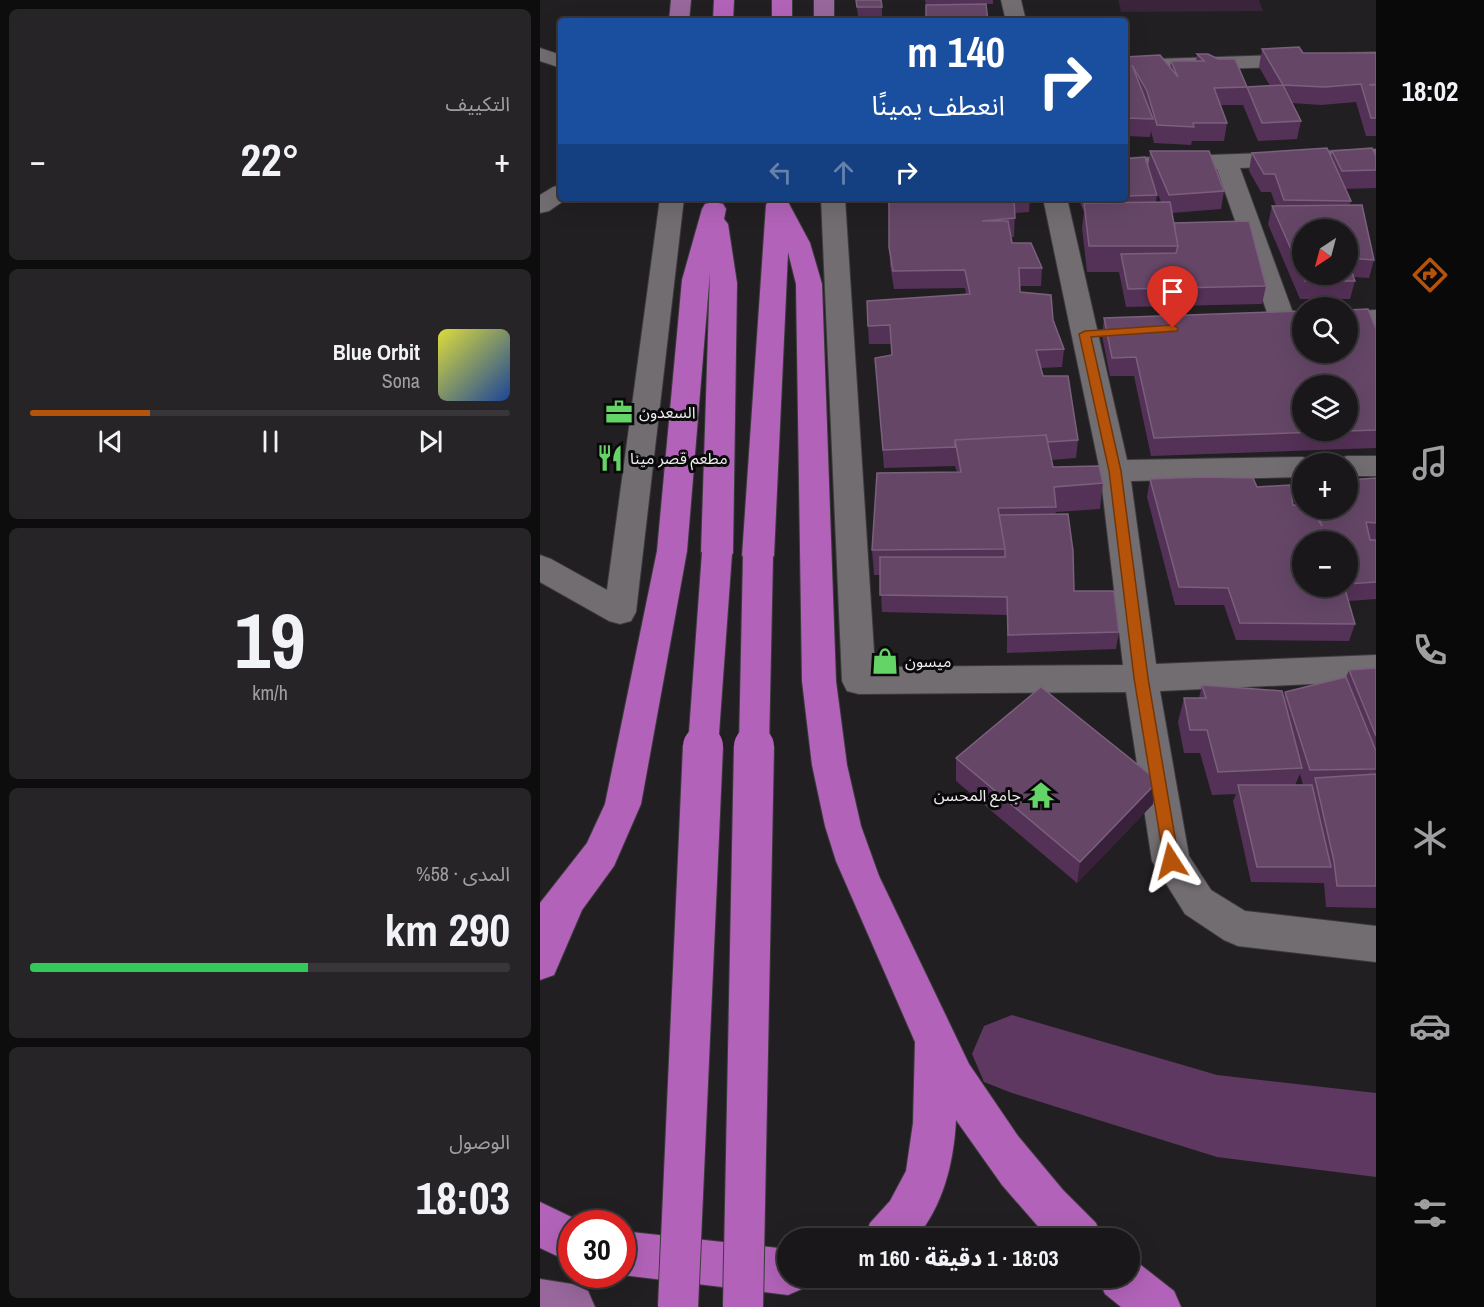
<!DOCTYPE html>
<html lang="ar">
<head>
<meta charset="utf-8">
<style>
  :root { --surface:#1a171a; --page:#272427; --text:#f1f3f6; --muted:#9f9fa2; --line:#383639; --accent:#b45309 }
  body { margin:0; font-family:"Archivo Narrow","Noto Sans Arabic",sans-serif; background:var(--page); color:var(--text); direction:rtl; height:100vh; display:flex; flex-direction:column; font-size:22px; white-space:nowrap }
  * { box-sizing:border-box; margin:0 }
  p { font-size:20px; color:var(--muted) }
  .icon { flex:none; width:33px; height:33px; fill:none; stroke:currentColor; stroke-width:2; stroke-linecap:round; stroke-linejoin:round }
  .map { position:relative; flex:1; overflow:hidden; direction:ltr }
  .side { display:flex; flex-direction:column; gap:9px; padding:9px; background:#0e0d0e; width:540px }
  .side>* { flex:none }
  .hud { position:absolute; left:18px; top:18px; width:570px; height:183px; border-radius:6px; box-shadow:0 6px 24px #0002,0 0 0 2px var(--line); direction:rtl; background:#1a4fa0; color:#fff; overflow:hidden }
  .needle { width:39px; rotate:216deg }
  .controls { position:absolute; left:752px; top:219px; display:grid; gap:12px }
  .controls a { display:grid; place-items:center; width:66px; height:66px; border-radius:50%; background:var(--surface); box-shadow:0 6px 24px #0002,0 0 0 2px var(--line); font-size:30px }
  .speed { position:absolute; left:18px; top:1210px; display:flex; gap:12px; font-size:30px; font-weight:700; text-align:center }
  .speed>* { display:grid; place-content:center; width:78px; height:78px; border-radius:50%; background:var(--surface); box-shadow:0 6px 24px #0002,0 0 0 2px var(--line); line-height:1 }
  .speed .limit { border:9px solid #d22; background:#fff; color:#111 }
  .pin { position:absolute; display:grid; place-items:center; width:51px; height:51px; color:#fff; margin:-62px -26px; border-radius:50% 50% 50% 0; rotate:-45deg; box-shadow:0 0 6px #0007 }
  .pin .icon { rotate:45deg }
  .me { position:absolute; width:66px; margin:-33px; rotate:351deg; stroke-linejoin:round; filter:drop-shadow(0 0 4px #0008) }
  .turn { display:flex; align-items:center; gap:21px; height:126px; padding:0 24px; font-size:27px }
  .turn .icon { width:78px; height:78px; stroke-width:2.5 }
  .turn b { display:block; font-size:42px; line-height:51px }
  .lanes { display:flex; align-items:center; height:57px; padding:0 24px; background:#0003; justify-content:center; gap:30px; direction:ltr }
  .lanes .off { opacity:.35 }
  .big { font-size:45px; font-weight:800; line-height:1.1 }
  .side .tile { flex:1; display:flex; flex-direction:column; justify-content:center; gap:9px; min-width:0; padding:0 21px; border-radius:9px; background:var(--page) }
  .side .dial { align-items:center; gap:0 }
  .dial b { font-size:78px; line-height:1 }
  .song { display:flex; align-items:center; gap:18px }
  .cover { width:72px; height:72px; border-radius:9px; background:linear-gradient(135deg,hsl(60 70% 55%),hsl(220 70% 35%)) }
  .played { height:6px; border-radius:3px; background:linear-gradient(90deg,var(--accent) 25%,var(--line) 25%) }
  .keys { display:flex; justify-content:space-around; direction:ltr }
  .heat { display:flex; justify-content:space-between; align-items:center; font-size:33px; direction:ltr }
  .charge { height:9px; border-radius:4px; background:linear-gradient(90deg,#34c759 58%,var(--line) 0) }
  .trip { position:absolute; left:237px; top:1228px; width:363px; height:60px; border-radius:30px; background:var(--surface); box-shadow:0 6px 24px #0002,0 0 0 2px var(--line); font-weight:800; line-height:60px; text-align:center; direction:rtl }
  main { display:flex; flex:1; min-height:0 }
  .dock { display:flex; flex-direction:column; width:108px; justify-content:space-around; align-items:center; background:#0a090a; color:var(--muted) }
  .dock .icon { width:42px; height:42px }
  .dock .selected { color:var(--accent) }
  .dock b { font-size:27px; color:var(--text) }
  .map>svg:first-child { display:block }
  .green { fill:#39243b }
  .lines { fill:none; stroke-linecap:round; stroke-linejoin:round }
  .river { fill:#5e3861; fill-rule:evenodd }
  .minor-casing { stroke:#3d3b3d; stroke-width:2 }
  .major-casing { stroke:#3d3b3d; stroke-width:2 }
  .highway-casing { stroke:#3d3b3d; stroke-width:2 }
  .minor { fill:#716d71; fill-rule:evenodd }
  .major { fill:#98679c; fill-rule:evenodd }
  .highway { fill:#b263b9; fill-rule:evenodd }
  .highway-bridge-far1-casing { stroke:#3d3b3d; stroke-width:32; stroke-linecap:butt }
  .highway-bridge-casing { stroke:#3d3b3d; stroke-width:42; stroke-linecap:butt }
  .highway-bridge-far1 { stroke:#b263b9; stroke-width:30 }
  .highway-bridge { stroke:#b263b9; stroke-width:40 }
  .wall { fill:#543157; fill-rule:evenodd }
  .shaded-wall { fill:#39213b }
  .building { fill:#654667; stroke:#7a607c; stroke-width:1.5; fill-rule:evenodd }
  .route { fill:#b45309; stroke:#753606; stroke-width:1.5 }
  .labels { text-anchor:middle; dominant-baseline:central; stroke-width:6; stroke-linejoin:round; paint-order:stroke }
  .poi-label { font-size:16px; fill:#f0eef0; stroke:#0a090a; text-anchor:start }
</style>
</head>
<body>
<main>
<nav class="dock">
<b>18:02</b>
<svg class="icon selected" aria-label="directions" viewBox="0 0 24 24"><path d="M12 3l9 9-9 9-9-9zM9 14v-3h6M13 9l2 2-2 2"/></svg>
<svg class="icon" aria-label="music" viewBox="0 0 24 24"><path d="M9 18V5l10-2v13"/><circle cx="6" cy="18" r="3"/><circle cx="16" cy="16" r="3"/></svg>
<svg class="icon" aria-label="phone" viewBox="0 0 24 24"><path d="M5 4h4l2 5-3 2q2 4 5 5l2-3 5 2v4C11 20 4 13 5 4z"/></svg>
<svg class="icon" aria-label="climate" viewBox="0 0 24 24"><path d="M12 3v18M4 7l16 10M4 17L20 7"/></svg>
<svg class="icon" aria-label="car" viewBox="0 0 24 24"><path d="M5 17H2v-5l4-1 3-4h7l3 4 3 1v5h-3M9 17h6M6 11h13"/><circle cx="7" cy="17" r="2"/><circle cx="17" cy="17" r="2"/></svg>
<svg class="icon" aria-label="filters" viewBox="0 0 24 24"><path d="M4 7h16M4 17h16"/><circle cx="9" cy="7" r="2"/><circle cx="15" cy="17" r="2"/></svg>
</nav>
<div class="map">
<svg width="836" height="1307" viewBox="0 0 836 1307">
  <rect width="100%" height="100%" fill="#221f22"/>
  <path class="green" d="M 578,0 L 719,0 L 723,11 L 581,12 Z"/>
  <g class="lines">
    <path class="river" d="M 472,1015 L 677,1075 L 836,1093 L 836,1177 L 677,1157 L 472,1093 L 444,1082 L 432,1054 L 444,1026 Z"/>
    <defs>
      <path id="minor" d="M 461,0 L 481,0 L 486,21 L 466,21 Z
        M 0,48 L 21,55 L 21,68 L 0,61 Z
        M 836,52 L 836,64 L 585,72 L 585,60 Z
        M 836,149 L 836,163 L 700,168 L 756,321 L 752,327 L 743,329 L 734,327 L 730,321 L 677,169 L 585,172 L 585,158 Z
        M 21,185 L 21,198 L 28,198 L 9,211 L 0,213 L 0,195 L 13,187 Z
        M 120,198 L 144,198 L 96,612 L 91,621 L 80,624 L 69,621 L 0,582 L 0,555 L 11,559 L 67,590 Z
        M 281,198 L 305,198 L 335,667 L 583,665 L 560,471 L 503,198 L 527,198 L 587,460 L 762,457 L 772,460 L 775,464 L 762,464 L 762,477 L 591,481 L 616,664 L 836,655 L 836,681 L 620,691 L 649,856 L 671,890 L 705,911 L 836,926 L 836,962 L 698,946 L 684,940 L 645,914 L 612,861 L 586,692 L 319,694 L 307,691 L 302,681 Z
        M 836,310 L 836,326 L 807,327 L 807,311 Z
        M 807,456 L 836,456 L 836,476 L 807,476 L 807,464 L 794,464 L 797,459 Z"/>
      <path id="major" d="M 131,0 L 151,0 L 149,21 L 129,21 Z
        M 274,0 L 294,0 L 294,21 L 274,21 Z
        M 0,1279 L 32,1284 L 48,1291 L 55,1307 L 0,1307 Z"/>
      <path id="highway" d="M 174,0 L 194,0 L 193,21 L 173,21 Z
        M 232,0 L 252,0 L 252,21 L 232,21 Z
        M 239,198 L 247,200 L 270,243 L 282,284 L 296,681 L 307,765 L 321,826 L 339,876 L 429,1064 L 478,1136 L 523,1190 L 556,1223 L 562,1239 L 509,1239 L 462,1185 L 416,1120 C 414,1162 403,1207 375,1239 L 324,1239 L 330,1223 L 350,1201 L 366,1171 L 373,1123 L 375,1042 L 296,861 L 285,826 L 272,765 L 262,681 L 256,284 L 248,252 L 234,556 L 229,564 L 218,568 L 207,564 L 202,556 L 226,205 L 229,200 Z
        M 174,202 L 183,204 L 186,209 L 184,219 L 188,224 L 197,283 L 193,553 L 188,561 L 177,564 L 166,561 L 161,553 L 170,272 L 147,551 L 101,804 L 74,866 L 42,910 L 14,975 L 0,980 L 0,903 L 47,843 L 65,804 L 117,551 L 142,280 L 162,209 L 165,204 Z
        M 0,1202 L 46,1224 L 32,1224 L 32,1263 L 0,1248 Z
        M 82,1231 L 248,1249 L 248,1278 L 268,1278 L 264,1288 L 248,1295 L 82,1275 Z
        M 590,1259 L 597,1262 L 634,1291 L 641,1307 L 581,1307 L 565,1294 L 558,1278 L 590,1278 Z"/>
    </defs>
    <use href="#minor" class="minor-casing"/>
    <use href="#major" class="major-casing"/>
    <use href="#highway" class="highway-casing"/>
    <use href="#minor" class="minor"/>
    <use href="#major" class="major"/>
    <use href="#highway" class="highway"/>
    <defs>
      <path id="highway-bridge-far1" d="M 163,747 L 177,553
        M 214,747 L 218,556"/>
      <path id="highway-bridge" d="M 138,1307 L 163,746
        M 203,1307 L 214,746"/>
    </defs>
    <use href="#highway-bridge-far1" class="highway-bridge-far1-casing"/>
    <use href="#highway-bridge" class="highway-bridge-casing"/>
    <use href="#highway-bridge-far1" class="highway-bridge-far1"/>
    <use href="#highway-bridge" class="highway-bridge"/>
  </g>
  <path class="wall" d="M 316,0 L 342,7 L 342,16 L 318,16 Z
    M 385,0 L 453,0 L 453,4 L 386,5 Z
    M 722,49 L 763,53 L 836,53 L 836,136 L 826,136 L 816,102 L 781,105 L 752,103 L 761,121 L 757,139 L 718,141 L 703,105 L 707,87 L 730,86 L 719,67 Z
    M 657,54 L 707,87 L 703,105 L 681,105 L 687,123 L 684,141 L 652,141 L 651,145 L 614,143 L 611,131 L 610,137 L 585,136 L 585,57 L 630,68 L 631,61 L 656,61 Z
    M 610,151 L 684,191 L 681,209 L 632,213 L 634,223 L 726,286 L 722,304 L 586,307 L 579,272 L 547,272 L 542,228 L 544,212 L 538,198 L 585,198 L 585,159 L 608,167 ZM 611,177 L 621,202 L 616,202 L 617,195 Z
    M 792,151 L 836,170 L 836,188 L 805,189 L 811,201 L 809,206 L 834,260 L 829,278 L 813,277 L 815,281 L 810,299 L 760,299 L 728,224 L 732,206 L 736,206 L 731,192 L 721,192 L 709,171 L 712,153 L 791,157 Z
    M 347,198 L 490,198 L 489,212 L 475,213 L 474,237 L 470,237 L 472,243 L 502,268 L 501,286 L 480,286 L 480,292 L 513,320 L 524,349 L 522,367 L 501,368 L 503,376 L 538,440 L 536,458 L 511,460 L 513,467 L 563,483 L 560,509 L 516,512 L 515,514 L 534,591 L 579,632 L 576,649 L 467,653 L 467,615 L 342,612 L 340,575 L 334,575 L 332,550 L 417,472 L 415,466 L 344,468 L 335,358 L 352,355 L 351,344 L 329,344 L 328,326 L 426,295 L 425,288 L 354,289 L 350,265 L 349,210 Z
    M 564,318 L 836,329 L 836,448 L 611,456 L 594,376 L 570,376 L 562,336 Z
    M 836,478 L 836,599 L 808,601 L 815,624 L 809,641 L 696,640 L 684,605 L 635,605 L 607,497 L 610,479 L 717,487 L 753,505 L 761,505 L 762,502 L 762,508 L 807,508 L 807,484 L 808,480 ZM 807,542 L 807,586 L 762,586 Z
    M 836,668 L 836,908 L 786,907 L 784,883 L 711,882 L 693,801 L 696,794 L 672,795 L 660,753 L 644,753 L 638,722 L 644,698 L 659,698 L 662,685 L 744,697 L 745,692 L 806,677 L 809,670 ZM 760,774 L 763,785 L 755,785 Z
    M 416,758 L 613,804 L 537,883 L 416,781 Z"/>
  <path class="shaded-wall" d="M 618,781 L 613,804 L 537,883 L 540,862 Z"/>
  <path class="building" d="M 316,0 L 341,0 L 342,7 L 317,7 Z
    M 446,4 L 448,21 L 386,21 L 386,5 Z
    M 759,47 L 763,53 L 836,53 L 836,84 L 829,85 L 836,85 L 836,118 L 831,118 L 821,84 L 785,87 L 743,85 L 722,49 Z
    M 657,54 L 668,54 L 678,59 L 695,59 L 707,87 L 674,88 L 687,123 L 653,123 L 654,127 L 617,125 L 607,91 L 592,65 L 613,119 L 585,118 L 585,57 L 620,55 L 638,77 L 631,61 L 664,61 Z
    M 743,85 L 761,121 L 722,123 L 707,87 Z
    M 787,148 L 811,201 L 744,200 L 735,174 L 724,174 L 712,153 Z
    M 832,148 L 836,156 L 836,170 L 802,171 L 792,151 Z
    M 610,151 L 669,151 L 684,191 L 629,195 Z
    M 605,157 L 617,195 L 585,196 L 585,159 Z
    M 349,198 L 474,198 L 475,218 L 442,221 L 468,221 L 472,243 L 491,243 L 502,268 L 479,268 L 480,292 L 511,295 L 513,320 L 524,349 L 496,350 L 503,376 L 528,376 L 538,440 L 508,442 L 506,435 L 415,440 L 415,447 L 343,450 L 335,358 L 352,355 L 350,325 L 328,326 L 327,301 L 430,294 L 425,270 L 353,271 L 349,247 Z
    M 630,202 L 638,246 L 549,246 L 544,203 Z
    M 822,205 L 834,260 L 807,258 L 807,230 L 762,230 L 762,274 L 732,206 Z
    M 709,221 L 726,286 L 588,289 L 581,254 L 636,253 L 638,246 L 635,230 L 635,227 L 634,223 Z
    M 807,259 L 815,281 L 765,281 L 762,274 L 807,274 Z
    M 828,309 L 836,329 L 836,430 L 614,438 L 596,357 L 572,358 L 564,318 L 762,311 L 762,352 L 807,352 L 807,310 ZM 762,386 L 807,386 L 807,430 L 762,430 Z
    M 506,435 L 513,467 L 559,466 L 563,483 L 514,487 L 516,507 L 458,508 L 465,549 L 332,550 L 337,473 L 421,472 L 415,440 Z
    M 662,477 L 713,478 L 717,487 L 750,485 L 753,505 L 762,505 L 762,508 L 771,508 L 782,526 L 775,508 L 807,508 L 807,486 L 811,486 L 808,480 L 836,478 L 836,523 L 826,522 L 830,540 L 836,540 L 836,582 L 807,584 L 807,542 L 762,542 L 762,586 L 804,586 L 815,624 L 700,623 L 688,588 L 639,587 L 610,479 Z
    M 528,514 L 533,551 L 534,591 L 574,591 L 579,632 L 468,635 L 467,597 L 340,595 L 340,557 L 465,557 L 465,549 L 459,515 Z
    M 836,668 L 836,736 L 809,670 Z
    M 806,677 L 836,751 L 836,769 L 770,770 L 745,692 Z
    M 662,685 L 742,691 L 762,768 L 678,772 L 667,730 L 650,730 L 644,698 L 666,698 Z
    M 501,687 L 618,781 L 540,862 L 416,758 Z
    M 836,774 L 836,886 L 797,886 L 794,861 L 775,778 Z
    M 698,785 L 772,785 L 791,867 L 717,867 Z"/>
  <path class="route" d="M 633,325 L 638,328 L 637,331 L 551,337 L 581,471 L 608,678 L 639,861 L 637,866 L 631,868 L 626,866 L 624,861 L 594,678 L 569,471 L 539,334 L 545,331 Z"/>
  <defs>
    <symbol id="office-bare" viewBox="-9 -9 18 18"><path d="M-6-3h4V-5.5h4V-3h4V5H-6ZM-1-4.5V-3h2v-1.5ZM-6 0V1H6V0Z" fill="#64d467" stroke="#0a090a" stroke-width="2.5" paint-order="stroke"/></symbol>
    <symbol id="restaurant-bare" viewBox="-9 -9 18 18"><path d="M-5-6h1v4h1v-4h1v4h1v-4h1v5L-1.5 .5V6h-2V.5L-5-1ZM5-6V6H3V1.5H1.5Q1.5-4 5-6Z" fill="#64d467" stroke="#0a090a" stroke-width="2.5" paint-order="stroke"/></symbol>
    <symbol id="shop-bare" viewBox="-9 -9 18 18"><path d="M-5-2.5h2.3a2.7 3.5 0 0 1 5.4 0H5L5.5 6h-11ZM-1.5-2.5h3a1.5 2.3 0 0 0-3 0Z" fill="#64d467" stroke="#0a090a" stroke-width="2.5" paint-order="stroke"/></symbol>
    <symbol id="temple-bare" viewBox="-9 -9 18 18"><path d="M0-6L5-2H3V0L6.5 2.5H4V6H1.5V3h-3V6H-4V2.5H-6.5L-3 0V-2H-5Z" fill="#64d467" stroke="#0a090a" stroke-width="2.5" paint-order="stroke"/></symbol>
  </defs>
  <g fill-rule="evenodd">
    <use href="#office-bare" x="60" y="393" width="38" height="38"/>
    <use href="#restaurant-bare" x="51" y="439" width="38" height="38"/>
    <use href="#shop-bare" x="326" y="642" width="38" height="38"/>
    <use href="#temple-bare" x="482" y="776" width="38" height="38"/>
  </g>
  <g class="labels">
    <g class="poi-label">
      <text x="99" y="412">السعدون</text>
      <text x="90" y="458">مطعم قصر مينا</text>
      <text x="365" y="661">ميسون</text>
      <text x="481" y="795" text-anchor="end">جامع المحسن</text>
    </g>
  </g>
</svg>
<div class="controls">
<a><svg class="needle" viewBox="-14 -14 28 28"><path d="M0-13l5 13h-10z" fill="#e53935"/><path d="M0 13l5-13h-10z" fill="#9f9fa2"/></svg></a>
<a><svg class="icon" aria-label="search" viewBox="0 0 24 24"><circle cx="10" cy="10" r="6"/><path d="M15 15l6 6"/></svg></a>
<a><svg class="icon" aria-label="layers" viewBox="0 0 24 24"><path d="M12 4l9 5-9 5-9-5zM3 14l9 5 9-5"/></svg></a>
<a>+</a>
<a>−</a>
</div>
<div class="speed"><div class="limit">30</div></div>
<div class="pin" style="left:633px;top:328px;background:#d93025"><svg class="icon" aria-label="arrive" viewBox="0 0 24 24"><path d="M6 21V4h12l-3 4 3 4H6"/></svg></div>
<svg class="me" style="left:631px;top:861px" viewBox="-20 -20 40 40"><path d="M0-17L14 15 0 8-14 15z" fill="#b45309" stroke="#fff" stroke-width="4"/></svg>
<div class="trip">18:03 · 1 دقيقة · 160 m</div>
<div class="hud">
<div class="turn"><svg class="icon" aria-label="right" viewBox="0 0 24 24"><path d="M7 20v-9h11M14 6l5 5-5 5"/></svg><div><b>140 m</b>انعطف يمينًا</div></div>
<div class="lanes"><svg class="icon off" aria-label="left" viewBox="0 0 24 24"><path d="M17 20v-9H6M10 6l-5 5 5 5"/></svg><svg class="icon off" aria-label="ahead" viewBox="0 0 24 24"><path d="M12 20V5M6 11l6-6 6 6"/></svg><svg class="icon" aria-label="right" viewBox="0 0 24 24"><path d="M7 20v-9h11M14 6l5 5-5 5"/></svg></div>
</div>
</div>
<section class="side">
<div class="tile"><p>التكييف</p>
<div class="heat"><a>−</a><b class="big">22°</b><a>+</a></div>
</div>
<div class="tile">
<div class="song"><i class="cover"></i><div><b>Blue Orbit</b><p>Sona</p></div></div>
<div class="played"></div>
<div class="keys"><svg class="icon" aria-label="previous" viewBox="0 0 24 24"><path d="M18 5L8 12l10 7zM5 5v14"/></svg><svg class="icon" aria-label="pause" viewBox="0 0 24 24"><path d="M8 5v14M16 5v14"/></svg><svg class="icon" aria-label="next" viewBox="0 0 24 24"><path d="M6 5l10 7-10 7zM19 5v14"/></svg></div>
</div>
<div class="tile dial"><b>19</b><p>km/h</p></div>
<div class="tile"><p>المدى · 58%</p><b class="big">290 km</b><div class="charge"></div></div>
<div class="tile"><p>الوصول</p><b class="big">18:03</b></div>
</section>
</main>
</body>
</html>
